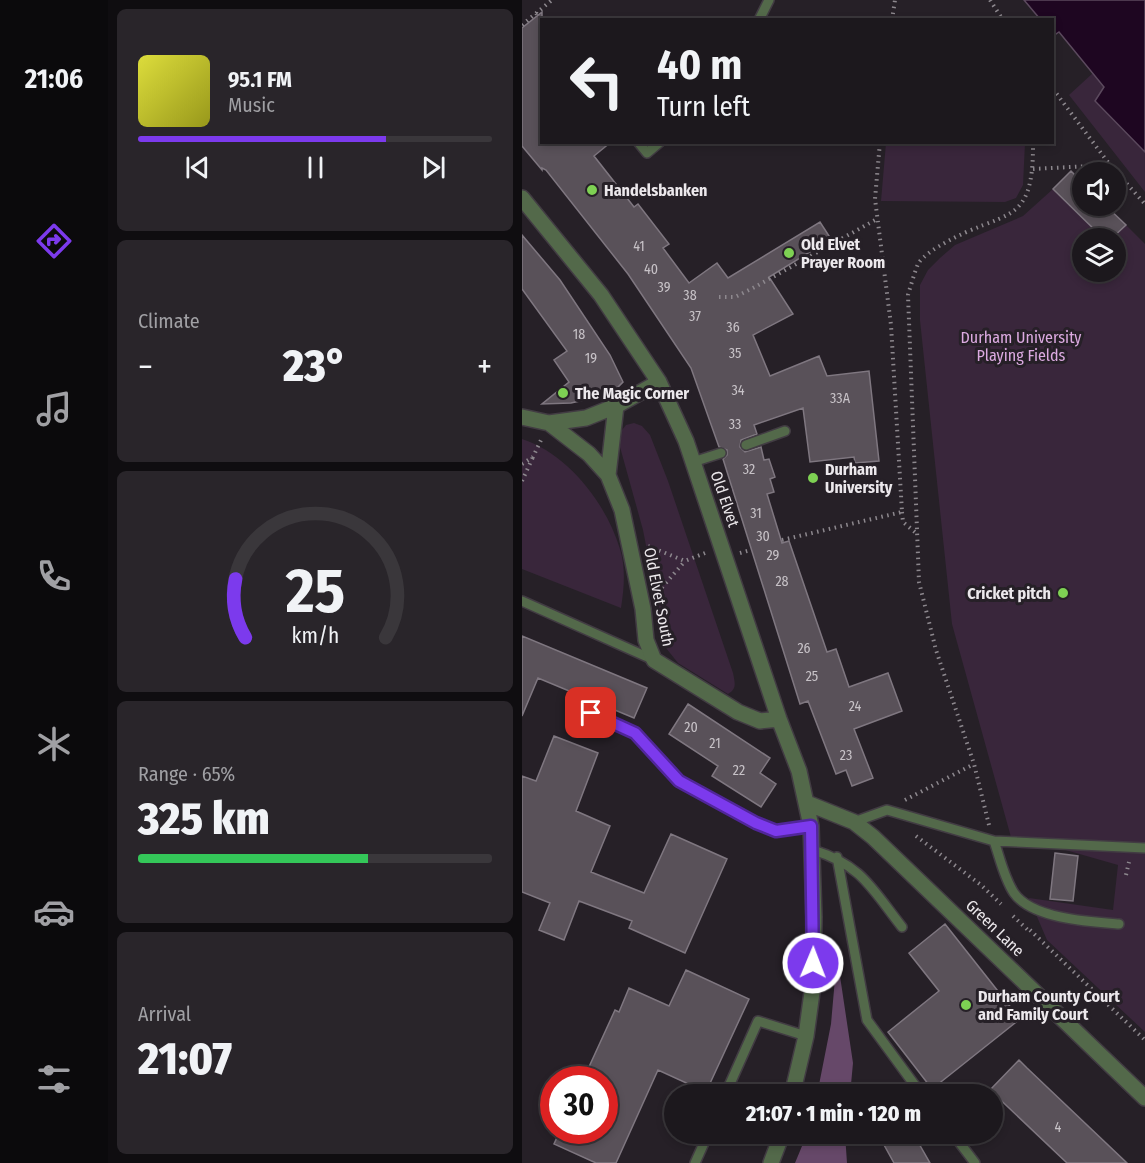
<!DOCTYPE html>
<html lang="en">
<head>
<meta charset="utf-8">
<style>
  :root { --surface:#1c181d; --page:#29252a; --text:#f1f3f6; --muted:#a0a0a4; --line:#3a373b; --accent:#7c3aed }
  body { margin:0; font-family:"Fira Sans Condensed",sans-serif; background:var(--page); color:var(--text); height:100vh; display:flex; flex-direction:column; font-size:22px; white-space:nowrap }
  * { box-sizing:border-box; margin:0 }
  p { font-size:20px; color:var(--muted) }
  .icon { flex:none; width:33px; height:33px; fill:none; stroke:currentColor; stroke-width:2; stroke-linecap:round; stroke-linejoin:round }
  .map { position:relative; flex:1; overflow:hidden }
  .side { display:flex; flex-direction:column; gap:9px; padding:9px; background:#0f0d10; width:414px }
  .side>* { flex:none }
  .top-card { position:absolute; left:18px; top:18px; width:514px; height:126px; border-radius:0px; box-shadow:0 3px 9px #0003,0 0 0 2px var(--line); background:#1c181d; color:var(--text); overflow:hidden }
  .tools { position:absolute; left:550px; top:162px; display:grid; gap:12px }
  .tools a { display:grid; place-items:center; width:54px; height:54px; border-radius:50%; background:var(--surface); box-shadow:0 3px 9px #0003,0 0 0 2px var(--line); font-size:30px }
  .speed { position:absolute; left:18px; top:1066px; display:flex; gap:12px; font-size:30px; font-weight:700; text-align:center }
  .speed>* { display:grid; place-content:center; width:78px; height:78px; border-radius:50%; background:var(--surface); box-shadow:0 3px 9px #0003,0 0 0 2px var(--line); line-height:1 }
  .speed .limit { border:9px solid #d22; background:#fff; color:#111 }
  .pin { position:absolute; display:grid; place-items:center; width:51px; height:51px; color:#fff; margin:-26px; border-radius:12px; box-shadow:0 3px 9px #0006 }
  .me { position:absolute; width:66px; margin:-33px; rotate:1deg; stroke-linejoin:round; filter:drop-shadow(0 0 4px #0008) }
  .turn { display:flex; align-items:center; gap:21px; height:126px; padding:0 18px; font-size:27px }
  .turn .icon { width:78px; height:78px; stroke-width:2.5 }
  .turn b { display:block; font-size:42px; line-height:51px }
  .big { font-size:45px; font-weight:800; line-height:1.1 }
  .side .tile { flex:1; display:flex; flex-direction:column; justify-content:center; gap:9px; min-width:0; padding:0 21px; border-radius:9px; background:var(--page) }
  .side .dial { align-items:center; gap:0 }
  .dial svg { height:156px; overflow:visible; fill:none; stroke:var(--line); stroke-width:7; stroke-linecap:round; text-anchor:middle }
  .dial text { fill:var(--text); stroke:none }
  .song { display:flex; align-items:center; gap:18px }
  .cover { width:72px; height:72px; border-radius:9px; background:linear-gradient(135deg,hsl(60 70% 55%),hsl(60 70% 35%)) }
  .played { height:6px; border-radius:3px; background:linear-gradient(90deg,var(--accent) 70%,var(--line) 70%) }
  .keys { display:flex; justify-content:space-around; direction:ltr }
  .heat { display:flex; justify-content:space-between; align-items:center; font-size:33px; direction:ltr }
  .charge { height:9px; border-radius:4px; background:linear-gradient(90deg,#34c759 65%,var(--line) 0) }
  .trip { position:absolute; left:142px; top:1084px; width:339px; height:60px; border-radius:30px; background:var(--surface); box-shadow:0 3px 9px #0003,0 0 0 2px var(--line); font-weight:800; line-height:60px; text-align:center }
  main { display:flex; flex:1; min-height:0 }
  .tabs { display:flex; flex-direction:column; width:108px; justify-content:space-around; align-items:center; background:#0b0a0c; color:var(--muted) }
  .tabs .icon { width:42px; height:42px }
  .tabs .selected { color:var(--accent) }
  .tabs b { font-size:27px; color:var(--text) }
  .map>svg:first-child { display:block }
  .green { fill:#39263b }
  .forest { fill:#664869 }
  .water { fill:#1e0621; stroke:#5c4a5e; stroke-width:1.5 }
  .building { fill:#595159; stroke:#7f7780; stroke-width:1.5 }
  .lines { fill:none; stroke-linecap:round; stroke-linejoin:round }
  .lane-casing { stroke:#423c43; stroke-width:12 }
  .street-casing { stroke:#423c43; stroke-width:18 }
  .path { stroke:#8d888e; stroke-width:4; stroke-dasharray:1.5 4.5; stroke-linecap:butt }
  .lane { stroke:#53694a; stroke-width:9 }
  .street { stroke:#53694a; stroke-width:15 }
  .route-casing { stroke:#51269a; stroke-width:15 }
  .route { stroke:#7c3aed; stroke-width:10 }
  .poi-dot { fill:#7ed153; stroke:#262027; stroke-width:2 }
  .labels { text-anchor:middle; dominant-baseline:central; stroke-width:6; stroke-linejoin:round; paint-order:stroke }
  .number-label { font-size:14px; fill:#c7c2c7 }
  .poi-label { font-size:16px; font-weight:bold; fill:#ece8ec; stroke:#262027; text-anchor:start }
  .park-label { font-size:16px; fill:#dcaae1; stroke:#262027 }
  .street-label { font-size:16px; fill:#ece8ec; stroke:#262027 }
</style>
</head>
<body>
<main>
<nav class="tabs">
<b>21:06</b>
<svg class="icon selected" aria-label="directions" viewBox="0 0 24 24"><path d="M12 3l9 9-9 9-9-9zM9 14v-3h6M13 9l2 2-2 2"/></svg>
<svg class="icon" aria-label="music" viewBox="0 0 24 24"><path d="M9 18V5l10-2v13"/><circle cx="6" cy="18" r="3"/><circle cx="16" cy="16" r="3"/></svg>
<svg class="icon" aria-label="phone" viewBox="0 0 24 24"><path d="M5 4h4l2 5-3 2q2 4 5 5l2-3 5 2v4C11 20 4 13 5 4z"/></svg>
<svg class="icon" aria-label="climate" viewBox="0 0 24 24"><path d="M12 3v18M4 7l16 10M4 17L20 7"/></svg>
<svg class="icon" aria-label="car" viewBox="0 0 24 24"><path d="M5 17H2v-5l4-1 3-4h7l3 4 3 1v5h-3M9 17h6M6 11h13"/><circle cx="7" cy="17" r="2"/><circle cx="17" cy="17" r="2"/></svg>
<svg class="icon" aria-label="filters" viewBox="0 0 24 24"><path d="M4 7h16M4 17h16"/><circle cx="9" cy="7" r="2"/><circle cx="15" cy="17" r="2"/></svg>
</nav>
<section class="side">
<div class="tile">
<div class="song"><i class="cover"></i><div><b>95.1 FM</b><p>Music</p></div></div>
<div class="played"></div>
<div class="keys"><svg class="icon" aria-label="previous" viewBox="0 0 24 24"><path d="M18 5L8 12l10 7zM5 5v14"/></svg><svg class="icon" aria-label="pause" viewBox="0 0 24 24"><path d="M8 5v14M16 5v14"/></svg><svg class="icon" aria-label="next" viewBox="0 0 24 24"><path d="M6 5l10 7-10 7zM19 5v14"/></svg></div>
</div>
<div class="tile"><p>Climate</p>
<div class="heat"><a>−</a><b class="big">23°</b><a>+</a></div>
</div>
<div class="tile dial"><svg viewBox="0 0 100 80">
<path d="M14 69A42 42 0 1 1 86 69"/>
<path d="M14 69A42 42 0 0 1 9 39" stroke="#7c3aed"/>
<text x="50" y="56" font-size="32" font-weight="700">25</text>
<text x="50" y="72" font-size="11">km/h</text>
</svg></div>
<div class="tile"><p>Range · 65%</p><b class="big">325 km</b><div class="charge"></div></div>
<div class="tile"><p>Arrival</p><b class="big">21:07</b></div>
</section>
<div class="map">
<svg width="623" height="1163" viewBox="0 0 623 1163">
  <rect width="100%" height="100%" fill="#262027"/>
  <path class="green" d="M 571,73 L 582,87 L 573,101 L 623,152 L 623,192 L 547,95 Z
    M 364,143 L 503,143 L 501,185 L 494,198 L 483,202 L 359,201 Z
    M 531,189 L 581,238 L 561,238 L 561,272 L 594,272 L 594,238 L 590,238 L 604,225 L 623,244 L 623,1032 L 525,940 L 507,898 L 591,910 L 596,865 L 540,849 L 492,848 L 430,624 L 398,320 L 398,285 L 406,270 L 418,258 L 433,245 L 501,216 Z
    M 112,423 L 120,426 L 128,435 L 146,481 L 211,673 C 213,683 215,689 206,694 L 156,663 L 144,648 L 121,530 L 98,447 L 100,430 L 104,425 Z
    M 0,439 C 46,454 84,503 98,549 C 104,568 102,589 99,608 L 0,569 Z"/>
  <path class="forest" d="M 315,956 L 331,1063 L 328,1095 L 295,1095 L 309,1024 Z
    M 285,1134 L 323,1134 L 325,1163 L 273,1163 Z"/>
  <path class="water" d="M 502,0 L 623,0 L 623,152 L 573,101 L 582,87 L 537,32 L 531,36 L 531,20 L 518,19 Z"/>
  <path class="building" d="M 20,12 L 20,142 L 89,142 L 72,156 L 112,207 L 116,204 L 147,244 L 141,248 L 167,283 L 195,263 L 206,278 L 298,222 L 309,239 L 247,277 L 271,314 L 231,335 L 248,376 L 297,356 L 305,376 L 347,371 L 357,461 L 333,463 L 332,457 L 288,462 L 281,408 L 232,425 L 235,434 L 219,440 L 218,447 L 223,452 L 239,447 L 242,460 L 247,459 L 253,477 L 248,479 L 252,492 L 245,494 L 260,543 L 267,541 L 305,652 L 314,649 L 327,687 L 366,673 L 380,711 L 332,729 L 351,778 L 330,786 L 324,770 L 314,774 L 286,701 L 278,704 L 201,459 L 205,455 L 205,450 L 197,447 L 169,368 L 106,274 L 24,170 L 20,168 L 20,170 L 0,146 L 0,28 Z
    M 549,171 L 561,183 L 561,206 L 584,206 L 604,225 L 590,238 L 581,238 L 531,189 Z
    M 0,235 L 38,280 L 88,355 L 101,382 L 89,394 L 49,403 L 20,404 L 47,382 L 32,360 L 45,351 L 0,289 Z
    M 0,636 L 125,688 L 112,718 L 16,678 L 0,716 Z
    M 166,704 L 248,758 L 238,773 L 254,784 L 239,807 L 190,776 L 196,766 L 147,734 Z
    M 32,736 L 76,753 L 54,811 L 88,826 L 69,872 L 122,893 L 149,834 L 205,859 L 163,953 L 107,928 L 110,921 L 57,901 L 42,940 L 17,930 L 28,903 L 0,892 L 0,776 L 14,781 Z
    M 533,853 L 556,856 L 551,901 L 528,899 Z
    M 423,924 L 498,1019 L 410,1089 L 366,1032 L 417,991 L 387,953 Z
    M 164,970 L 227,999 L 184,1092 L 136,1070 L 94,1163 L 74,1163 L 32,1144 L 38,1131 L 82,1131 L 82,1080 L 61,1080 L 93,1010 L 97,1012 L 107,988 L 147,1006 Z
    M 497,1060 L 505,1068 L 605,1163 L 545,1163 L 468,1090 Z
    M 356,1134 L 379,1134 L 383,1140 L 392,1135 L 408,1163 L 372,1163 Z"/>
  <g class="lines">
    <defs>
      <path id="lane" d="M 237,20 L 247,0
        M 116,142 L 125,153 L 138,142
        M 224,445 L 263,431
        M 171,462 L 199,453
        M 0,601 L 132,660
        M 69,713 L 113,733 L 157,781 L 235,823 L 254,831 L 289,826
        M 332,822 L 365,810 L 472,841 L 623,848
        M 472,841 C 478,858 482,878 492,893 C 510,919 569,922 597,924
        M 291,850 C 340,865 350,889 380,927
        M 315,857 L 345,1020 L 400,1095
        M 203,1095 L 236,1021 L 284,1036
        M 431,1134 L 453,1163
        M 173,1163 L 186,1134"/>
      <path id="street" d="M 0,198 L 79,295 L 137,382 L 164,441 L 257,719 L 277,771 L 289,826 L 292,917 L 291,985 L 284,1036 L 270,1095
        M 0,417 L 27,423 L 67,454 L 86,475 L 100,510 L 121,609 L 124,640 L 132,660 L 216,712 L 238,721 L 257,719
        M 27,423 L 64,418 L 94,406 L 137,382
        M 86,475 L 94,406
        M 285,803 L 332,822 L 351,837 L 623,1098
        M 249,1163 L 260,1134"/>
    </defs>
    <use href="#lane" class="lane-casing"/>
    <use href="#street" class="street-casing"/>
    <path class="path" d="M 468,0 L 481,20
      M 14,13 L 20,20
      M 370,20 L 373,0
      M 0,25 L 30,0
      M 531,89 L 588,165 L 623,204
      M 511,169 L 587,165
      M 197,297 L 213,297 L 231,288 L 355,219
      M 0,464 L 11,457 L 19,440
      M 0,481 L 11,457
      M 380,512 L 381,522 L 394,533
      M 260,540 L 380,512 L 369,325 L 353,199 L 358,142
      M 126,546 L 163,561 L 183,553
      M 218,553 L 229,550
      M 136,592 L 163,561
      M 383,800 L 452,764
      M 467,825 L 452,764 L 414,650 L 397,582 L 386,295 C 389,285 392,274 396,264 C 400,257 413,248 421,244 C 482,208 512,230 511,142
      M 394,836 L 459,885 L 479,904
      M 604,875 L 607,862
      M 491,916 L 508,932
      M 508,930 L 623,1040"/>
    <use href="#lane" class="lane"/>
    <use href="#street" class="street"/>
  </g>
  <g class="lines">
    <defs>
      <path id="route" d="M 69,713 L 113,733 L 157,781 L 234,823 L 254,831 L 289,826 L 291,963"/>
    </defs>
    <use href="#route" class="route-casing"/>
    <use href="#route" class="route"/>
  </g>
  <g class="poi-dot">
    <circle cx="70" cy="190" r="6"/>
    <circle cx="267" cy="253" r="6"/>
    <circle cx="41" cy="393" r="6"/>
    <circle cx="291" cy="478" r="6"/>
    <circle cx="541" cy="593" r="6"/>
    <circle cx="444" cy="1005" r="6"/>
  </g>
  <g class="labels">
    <g class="number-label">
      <text x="117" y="246">41</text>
      <text x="129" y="269">40</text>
      <text x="142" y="287">39</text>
      <text x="168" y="295">38</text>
      <text x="173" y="316">37</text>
      <text x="211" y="327">36</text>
      <text x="57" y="334">18</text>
      <text x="213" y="353">35</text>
      <text x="69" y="358">19</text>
      <text x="216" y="390">34</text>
      <text x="318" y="398">33A</text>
      <text x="213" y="424">33</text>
      <text x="227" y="469">32</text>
      <text x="234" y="513">31</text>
      <text x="241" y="536">30</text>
      <text x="251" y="555">29</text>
      <text x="260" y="581">28</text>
      <text x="282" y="648">26</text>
      <text x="290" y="676">25</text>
      <text x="333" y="706">24</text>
      <text x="169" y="727">20</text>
      <text x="193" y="743">21</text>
      <text x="324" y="755">23</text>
      <text x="217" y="770">22</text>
      <text x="536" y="1127">4</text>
    </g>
    <g class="poi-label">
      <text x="82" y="190">Handelsbanken</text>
      <text x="279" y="244">Old Elvet<tspan x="279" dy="18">Prayer Room</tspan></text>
      <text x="53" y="393">The Magic Corner</text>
      <text x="303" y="469">Durham<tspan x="303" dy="18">University</tspan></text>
      <text x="529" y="593" text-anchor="end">Cricket pitch</text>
      <text x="456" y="996">Durham County Court<tspan x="456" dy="18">and Family Court</tspan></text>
    </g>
    <g class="park-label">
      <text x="499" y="337">Durham University<tspan x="499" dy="18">Playing Fields</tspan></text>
    </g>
    <g class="street-label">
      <text transform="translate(203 499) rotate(71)">Old Elvet</text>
      <text transform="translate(137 597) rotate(79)">Old Elvet South</text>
      <text transform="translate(473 928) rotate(44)">Green Lane</text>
    </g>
  </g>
</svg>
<div class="tools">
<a><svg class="icon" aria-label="sound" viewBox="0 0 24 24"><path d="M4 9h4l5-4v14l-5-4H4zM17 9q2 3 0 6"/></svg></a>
<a><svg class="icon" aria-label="layers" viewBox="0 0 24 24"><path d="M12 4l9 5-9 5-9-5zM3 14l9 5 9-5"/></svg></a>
</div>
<div class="speed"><div class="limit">30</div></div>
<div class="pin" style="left:69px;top:713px;background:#d93025"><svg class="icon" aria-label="arrive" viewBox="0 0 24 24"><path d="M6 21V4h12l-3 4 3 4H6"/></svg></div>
<svg class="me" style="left:291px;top:963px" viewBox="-20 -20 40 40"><circle r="17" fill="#7c3aed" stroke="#fff" stroke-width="3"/><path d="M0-11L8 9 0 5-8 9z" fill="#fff"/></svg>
<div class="trip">21:07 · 1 min · 120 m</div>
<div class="top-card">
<div class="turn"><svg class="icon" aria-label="left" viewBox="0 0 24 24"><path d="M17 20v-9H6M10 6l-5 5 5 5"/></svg><div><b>40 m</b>Turn left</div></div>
</div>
</div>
</main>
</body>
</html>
